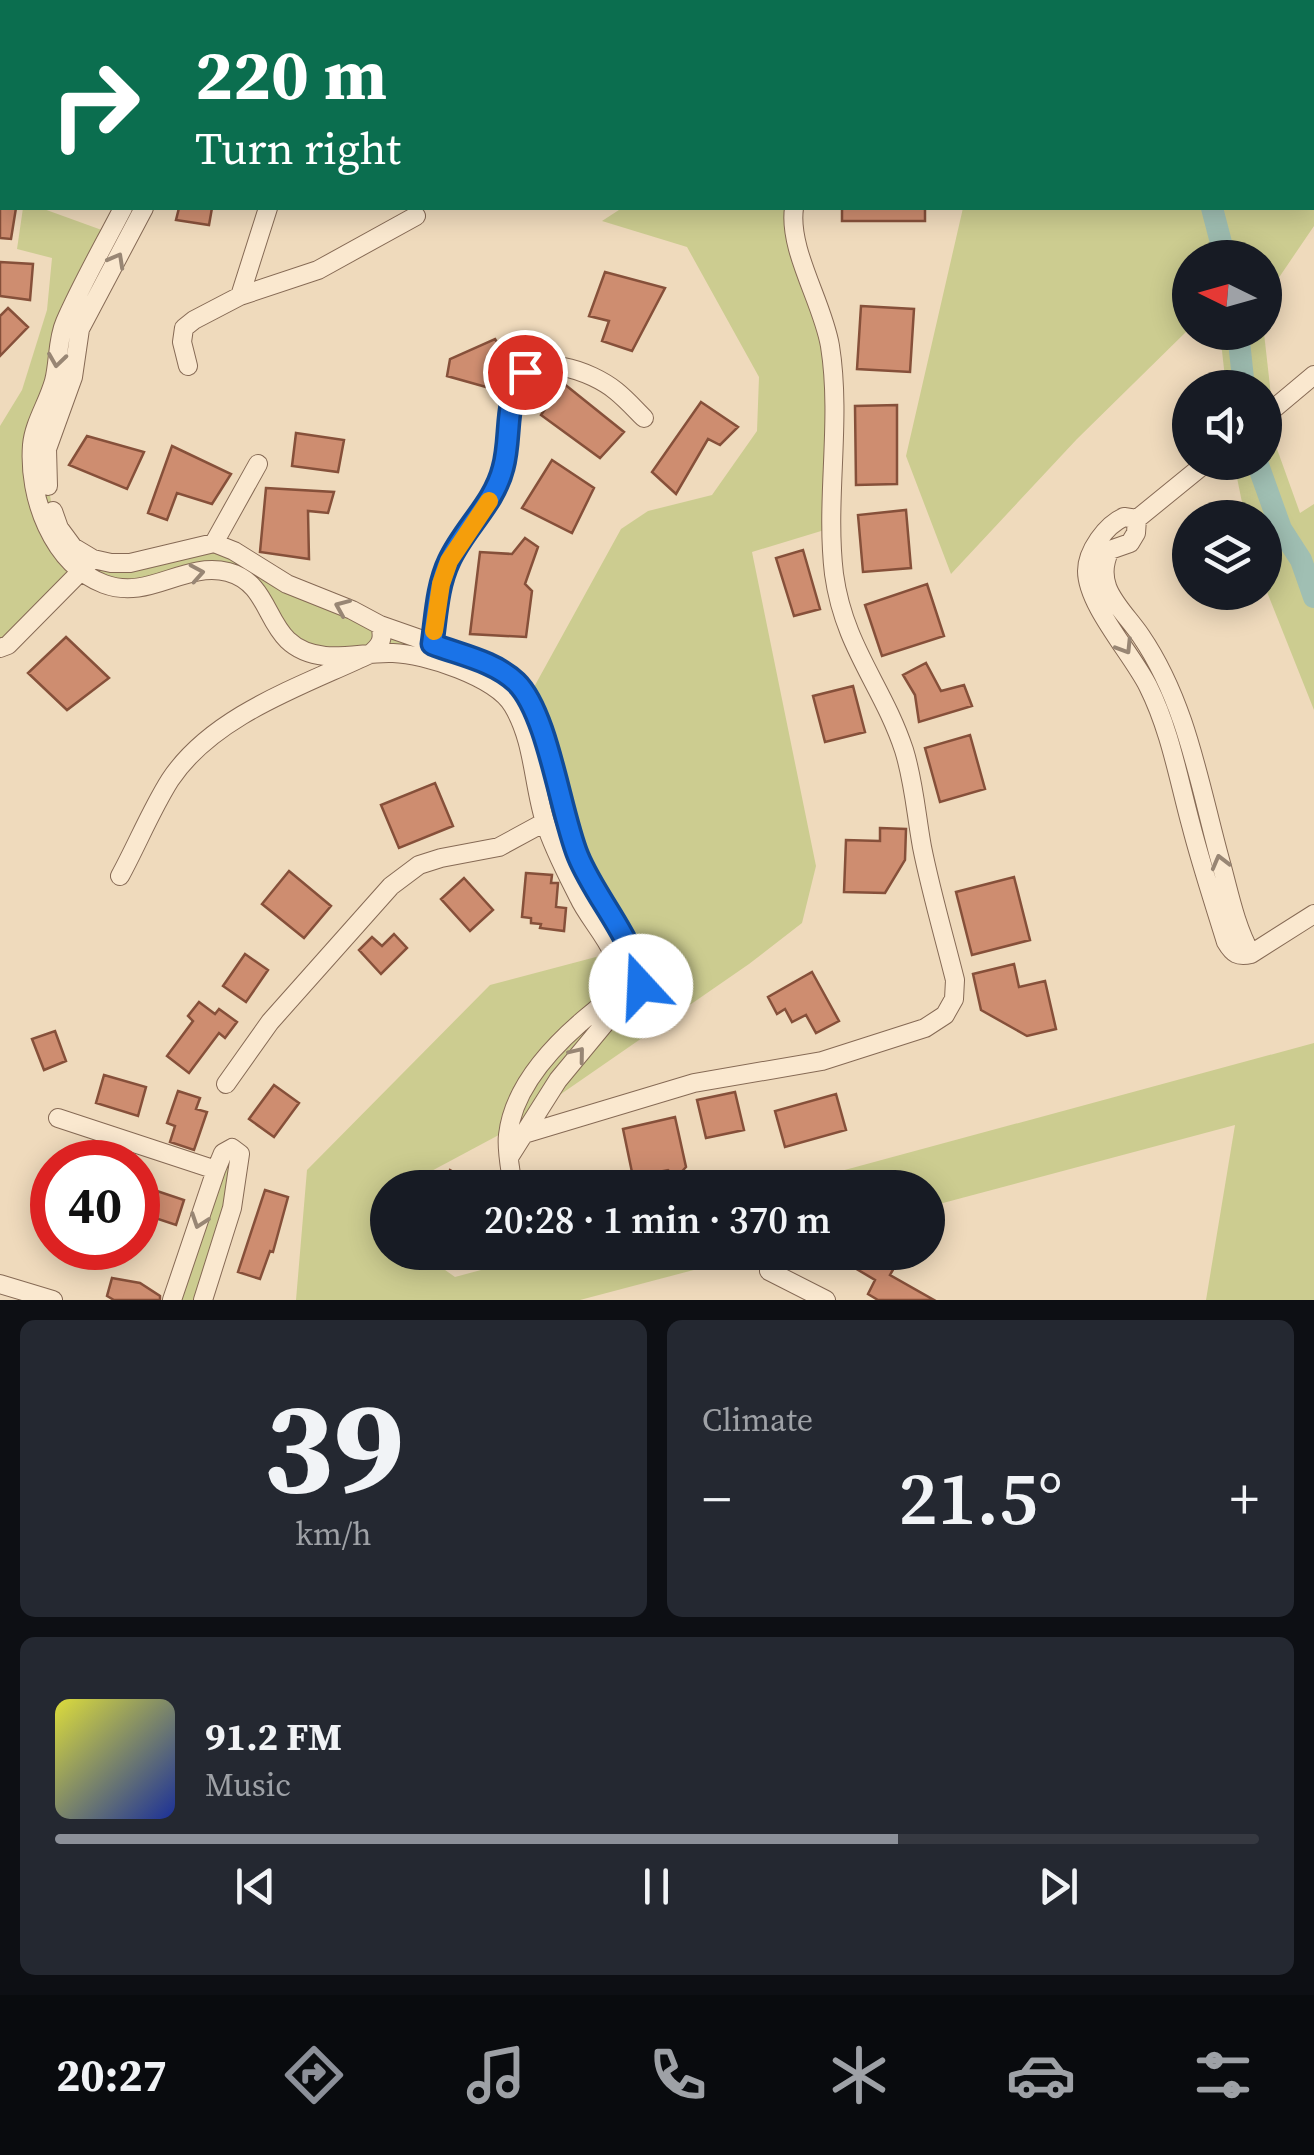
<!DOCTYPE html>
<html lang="en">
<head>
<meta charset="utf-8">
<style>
  :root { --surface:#171b24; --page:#242831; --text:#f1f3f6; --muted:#9ea1a6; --line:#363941; --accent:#8c9099 }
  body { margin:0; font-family:"Source Serif 4",serif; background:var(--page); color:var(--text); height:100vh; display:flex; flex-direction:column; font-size:38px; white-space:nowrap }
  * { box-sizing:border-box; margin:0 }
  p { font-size:32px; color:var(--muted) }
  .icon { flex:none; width:55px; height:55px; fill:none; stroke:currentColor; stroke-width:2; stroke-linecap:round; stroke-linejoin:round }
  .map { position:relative; height:1300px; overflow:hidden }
  .drawer { display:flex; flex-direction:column; gap:20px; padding:20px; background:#0d0f14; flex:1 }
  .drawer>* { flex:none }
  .top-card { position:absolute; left:0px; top:0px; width:1315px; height:210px; box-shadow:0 5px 25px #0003; background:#0b6e4f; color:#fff; overflow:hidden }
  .needle { width:65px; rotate:275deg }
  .tools { position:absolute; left:1172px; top:240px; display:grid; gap:20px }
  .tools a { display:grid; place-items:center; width:110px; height:110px; border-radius:50%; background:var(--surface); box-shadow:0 5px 25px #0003; font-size:50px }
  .speed { position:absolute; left:30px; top:1140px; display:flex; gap:20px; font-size:50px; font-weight:700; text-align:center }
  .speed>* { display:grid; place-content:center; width:130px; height:130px; border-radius:50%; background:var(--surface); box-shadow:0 5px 25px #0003; line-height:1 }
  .speed .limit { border:15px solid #d22; background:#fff; color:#111 }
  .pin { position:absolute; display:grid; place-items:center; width:85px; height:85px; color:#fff; margin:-42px; border:5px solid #fff; border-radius:50%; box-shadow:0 2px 10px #0007 }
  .me { position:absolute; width:110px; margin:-55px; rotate:340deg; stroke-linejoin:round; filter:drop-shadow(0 0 8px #0008) }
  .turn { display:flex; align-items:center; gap:35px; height:210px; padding:0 30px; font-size:45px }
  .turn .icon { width:130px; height:130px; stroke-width:2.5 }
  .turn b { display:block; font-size:70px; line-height:85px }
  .big { font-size:75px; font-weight:600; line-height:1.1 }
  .drawer .tile { flex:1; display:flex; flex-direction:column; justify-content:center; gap:15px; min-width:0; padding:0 35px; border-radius:15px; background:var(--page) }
  .drawer .dial { align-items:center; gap:0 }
  .dial b { font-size:130px; line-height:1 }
  .song { display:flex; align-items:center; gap:30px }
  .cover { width:120px; height:120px; border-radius:15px; background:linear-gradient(135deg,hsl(60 70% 55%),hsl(230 70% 35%)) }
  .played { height:10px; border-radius:5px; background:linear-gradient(90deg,var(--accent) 70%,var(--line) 70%) }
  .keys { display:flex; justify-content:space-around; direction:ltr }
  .heat { display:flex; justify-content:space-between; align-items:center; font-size:55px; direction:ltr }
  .drawer .tiles { flex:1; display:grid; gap:20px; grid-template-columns:1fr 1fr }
  .tile:last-child { grid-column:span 2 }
  .trip { position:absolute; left:370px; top:1170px; width:575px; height:100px; border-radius:50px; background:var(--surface); box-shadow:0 5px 25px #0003; font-weight:600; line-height:100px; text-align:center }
  .menu { display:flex; height:160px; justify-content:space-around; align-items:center; background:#090b0e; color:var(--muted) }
  .menu .icon { width:70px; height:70px }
  .menu .active { color:var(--accent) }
  .menu b { font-size:45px; color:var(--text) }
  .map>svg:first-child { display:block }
  .green { fill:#cccc90 }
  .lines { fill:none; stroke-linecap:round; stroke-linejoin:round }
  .river { stroke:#a0bfb3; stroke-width:22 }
  .building { fill:#ce8d70; stroke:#86503a; stroke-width:2.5 }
  .minor-casing { stroke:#866a55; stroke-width:20 }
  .minor { stroke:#fae8cf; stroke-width:18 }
  .oneway { stroke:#988674 }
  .route-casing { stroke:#114b97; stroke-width:25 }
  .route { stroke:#1a73e8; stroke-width:18 }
  .slow { stroke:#f59e0b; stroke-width:18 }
</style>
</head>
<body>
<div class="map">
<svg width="1314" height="1300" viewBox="0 0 1314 1300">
  <rect width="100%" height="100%" fill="#efdabc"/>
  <path class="green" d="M 869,0 L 1314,0 L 1314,226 L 1265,298 L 1265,258 L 1190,258 L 1190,328 L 1077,439 L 951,574 L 906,456 L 963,208 L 1312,208 L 1312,2 Z
    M 23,208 L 41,208 L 110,233 L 123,208 L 144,208 L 95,299 L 45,465 L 52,507 L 59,528 L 111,563 L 198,545 L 452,651 L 528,698 L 621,529 L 648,511 L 712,495 L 757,431 L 759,377 L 687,247 L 602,221 L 622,208 L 794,208 L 825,320 L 831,528 L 752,552 L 816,866 L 802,923 L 749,964 L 535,1112 L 509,1146 L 512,1128 L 424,1175 L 415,1187 L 388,1188 L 388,1252 L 421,1253 L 455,1277 L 544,1253 L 758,1253 L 580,1300 L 296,1300 L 307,1170 L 490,985 L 611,953 L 582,904 L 514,708 L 446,666 L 306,652 L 266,605 L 223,571 L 138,589 L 82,571 L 0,648 L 0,426 L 22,390 L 47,310 L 52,258 L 17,249 Z
    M 1220,333 L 1264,333 L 1277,449 L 1300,513 L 1314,504 L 1314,710 L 1265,587 L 1265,518 L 1245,517 L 1234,463 L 1265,462 L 1265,388 L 1226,387 Z
    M 1314,1043 L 1314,1300 L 1206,1300 L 1235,1125 L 928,1207 L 928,1188 L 782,1187 Z
    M 223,1153 L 240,1154 L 203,1300 L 172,1300 Z"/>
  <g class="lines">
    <path class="river" d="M 1213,2 L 1213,0
      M 1212,208 L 1225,258
      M 1238,332 L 1244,388
      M 1257,462 L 1281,529 L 1301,560 L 1314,597"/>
  </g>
  <path class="building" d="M 0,208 L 16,208 L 11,239 L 0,238 Z
    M 179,208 L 212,208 L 209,225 L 176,220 Z
    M 842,208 L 925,208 L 925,221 L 842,221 Z
    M 0,262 L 33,264 L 30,300 L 0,296 Z
    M 605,272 L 665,288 L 632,351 L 602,341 L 609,321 L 589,316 Z
    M 861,306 L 914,309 L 910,372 L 857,369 Z
    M 8,308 L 28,327 L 0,356 L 0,316 Z
    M 495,339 L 503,352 L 486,387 L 447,376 L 450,359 Z
    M 563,383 L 624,432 L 600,458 L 541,415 Z
    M 701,402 L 738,427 L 720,445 L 708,439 L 676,494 L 652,472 Z
    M 897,405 L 897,484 L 856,485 L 855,406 Z
    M 296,433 L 344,440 L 338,472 L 292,466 Z
    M 87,436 L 144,452 L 127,489 L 69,465 Z
    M 172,446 L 231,474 L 212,504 L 177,493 L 167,520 L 148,513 Z
    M 552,460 L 594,488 L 572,533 L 522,508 Z
    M 266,488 L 334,492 L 328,513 L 308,511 L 309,559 L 260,552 Z
    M 906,510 L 911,568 L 863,572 L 858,515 Z
    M 525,538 L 538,547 L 525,584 L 532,591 L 526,637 L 470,634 L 480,552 L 512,554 Z
    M 803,550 L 820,609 L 794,616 L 776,558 Z
    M 927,584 L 944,636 L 882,656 L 865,605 Z
    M 66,637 L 109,678 L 67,710 L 28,673 Z
    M 926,663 L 941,691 L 964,685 L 972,706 L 919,722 L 915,695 L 903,675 Z
    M 853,686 L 865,732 L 825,742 L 813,696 Z
    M 970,735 L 985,789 L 940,802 L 925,748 Z
    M 435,783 L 453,826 L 399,848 L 381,805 Z
    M 880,828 L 906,829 L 905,860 L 885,893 L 844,892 L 846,840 L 880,841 Z
    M 289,871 L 331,906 L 304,938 L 262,904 Z
    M 526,873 L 552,875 L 551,883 L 558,883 L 556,907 L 566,908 L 564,931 L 540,928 L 541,924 L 531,923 L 531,918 L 522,917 Z
    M 1014,877 L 1030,940 L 972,955 L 956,892 Z
    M 464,878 L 493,910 L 470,931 L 441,899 Z
    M 394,934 L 407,948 L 381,974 L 359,950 L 372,937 L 382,946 Z
    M 245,954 L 268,970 L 246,1002 L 223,986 Z
    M 1014,964 L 1019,987 L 1045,981 L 1056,1029 L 1027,1036 L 981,1010 L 973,974 Z
    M 812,972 L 839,1021 L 816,1033 L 806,1015 L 792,1022 L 785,1009 L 777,1014 L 768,997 Z
    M 199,1002 L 215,1014 L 219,1009 L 237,1022 L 225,1038 L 219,1033 L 189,1073 L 167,1056 L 193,1021 L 188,1016 Z
    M 55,1031 L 66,1061 L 44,1070 L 32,1039 Z
    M 104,1075 L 146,1087 L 138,1116 L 96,1103 Z
    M 274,1085 L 299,1103 L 274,1137 L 249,1119 Z
    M 178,1091 L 200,1098 L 196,1109 L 207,1112 L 194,1150 L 170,1142 L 175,1126 L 167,1123 Z
    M 735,1092 L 744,1130 L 706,1138 L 697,1100 Z
    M 836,1094 L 846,1130 L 785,1147 L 775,1111 Z
    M 675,1117 L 686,1167 L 676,1178 L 668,1170 L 633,1177 L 623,1129 Z
    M 450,1170 L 481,1188 L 441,1188 Z
    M 148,1188 L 184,1200 L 176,1225 L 140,1213 Z
    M 265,1190 L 288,1197 L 273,1252 L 270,1251 L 260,1279 L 238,1272 Z
    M 828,1252 L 903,1252 L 890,1275 L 934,1300 L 878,1300 L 868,1294 L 875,1280 Z
    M 112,1278 L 140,1283 L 160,1296 L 160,1300 L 114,1300 L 107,1296 Z"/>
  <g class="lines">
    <defs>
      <path id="minor" d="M 123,2 L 132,0
        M 410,2 L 414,0
        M 0,31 L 2,30
        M 123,208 C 104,245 82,283 65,322 C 57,340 59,362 54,381 C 48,403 34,423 32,445 C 28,497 52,564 104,584 C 149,601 184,561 228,572 C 279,586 260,649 325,656 C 347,658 370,652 393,653 C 425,654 496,677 513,706 C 534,741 533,784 545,822 C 553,848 567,874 579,898 C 590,923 627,956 616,985 C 610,1001 592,1012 580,1023 C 548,1051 513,1090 508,1135 C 506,1151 511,1171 513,1188
        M 240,296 L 268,208
        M 188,366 L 182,342 L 184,328 L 194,320 L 240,296 L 318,270 L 416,216
        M 1265,416 L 1314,375
        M 48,486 L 47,449 L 73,377 L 80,329 L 144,208
        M 53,511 L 59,528 L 73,547 L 93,559 L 111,563 L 130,563 L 214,543 L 234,551 L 287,584 L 352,610 L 380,625 L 480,660 L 517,683 L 538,724 L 577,853 L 595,892 L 631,951 L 639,969 L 641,986 L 632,1002 L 606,1022 L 558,1080 L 510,1156
        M 1137,519 L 1124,517 C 1106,525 1087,551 1087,571 C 1087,605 1132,654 1148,686 C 1170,730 1178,777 1191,825 C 1201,864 1214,903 1226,942 C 1233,954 1238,957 1251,954 L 1314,914
        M 1137,519 L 1136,533 L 1130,543 L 1110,550 C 1092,587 1122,608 1141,636 C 1188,705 1200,789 1222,867 C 1230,897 1236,927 1251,954
        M 1137,519 L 1207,462
        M 214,543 L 258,464
        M 0,648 L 8,645 L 89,563
        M 431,654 C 435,624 436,591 448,563 C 461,533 486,509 500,478 C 512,449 502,415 514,387 C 531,347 593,372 616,391 C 626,399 635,409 644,418
        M 120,876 C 137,845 151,810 170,780 C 213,715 302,686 370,654 C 381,645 384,639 380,625
        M 226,1084 L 270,1022 L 391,886 L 419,865 L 441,858 L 499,847 L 545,822
        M 58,1118 L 216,1170
        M 521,1135 L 694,1083 L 822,1061 L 925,1028 L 945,1015 L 954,999 L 955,980 C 944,936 931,892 922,847 C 916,814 914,782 904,750 C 883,686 844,647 834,574 C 825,499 842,421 830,346 C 823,303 788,250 794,208
        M 769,1271 L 826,1300
        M 0,1284 L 53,1300
        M 172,1300 L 216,1170 L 223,1153 L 232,1148 L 240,1154 L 232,1208 L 203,1300"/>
    </defs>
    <use href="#minor" class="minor-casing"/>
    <use href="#minor" class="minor"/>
  </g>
  <defs><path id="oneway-chevron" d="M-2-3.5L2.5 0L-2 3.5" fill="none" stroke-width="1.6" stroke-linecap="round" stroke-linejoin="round" transform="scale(2.5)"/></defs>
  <g class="oneway">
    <use href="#oneway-chevron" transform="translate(117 260) rotate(-61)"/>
    <use href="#oneway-chevron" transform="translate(57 360) rotate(98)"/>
    <use href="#oneway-chevron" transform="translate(197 573) rotate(-10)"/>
    <use href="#oneway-chevron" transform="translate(342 607) rotate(-157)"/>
    <use href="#oneway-chevron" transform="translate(1125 647) rotate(58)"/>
    <use href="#oneway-chevron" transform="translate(1220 862) rotate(-105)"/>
    <use href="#oneway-chevron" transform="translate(578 1054) rotate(-51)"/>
    <use href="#oneway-chevron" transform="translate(199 1221) rotate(109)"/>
  </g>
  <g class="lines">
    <defs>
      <path id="route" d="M 525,372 C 503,400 512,436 503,468 C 494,504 464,528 449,561 C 437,586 436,617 432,644 C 460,655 494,661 516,682 C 548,713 560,812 578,856 C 596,900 635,939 641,986"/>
    </defs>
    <use href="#route" class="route-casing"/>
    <use href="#route" class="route"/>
    <path class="slow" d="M 434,631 L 441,584 L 449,561 L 489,501"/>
  </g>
</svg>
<div class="tools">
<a><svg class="needle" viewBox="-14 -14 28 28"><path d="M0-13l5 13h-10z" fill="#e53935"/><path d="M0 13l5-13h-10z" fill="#9ea1a6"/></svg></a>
<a><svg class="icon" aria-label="sound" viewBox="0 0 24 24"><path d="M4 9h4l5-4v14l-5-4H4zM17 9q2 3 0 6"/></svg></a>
<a><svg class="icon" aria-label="layers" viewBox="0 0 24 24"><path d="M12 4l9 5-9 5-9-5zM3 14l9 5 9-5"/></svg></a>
</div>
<div class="speed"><div class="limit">40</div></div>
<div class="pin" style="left:525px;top:372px;background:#d93025"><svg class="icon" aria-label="arrive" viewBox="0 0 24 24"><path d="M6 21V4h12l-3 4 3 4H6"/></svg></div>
<svg class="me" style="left:641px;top:986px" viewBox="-20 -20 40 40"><circle r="19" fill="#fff"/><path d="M0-13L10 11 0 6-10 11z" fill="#1a73e8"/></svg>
<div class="trip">20:28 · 1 min · 370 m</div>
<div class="top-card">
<div class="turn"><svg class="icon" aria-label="right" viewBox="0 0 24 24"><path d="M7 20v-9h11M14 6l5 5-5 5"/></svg><div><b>220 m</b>Turn right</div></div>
</div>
</div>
<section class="drawer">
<div class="tiles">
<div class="tile dial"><b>39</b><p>km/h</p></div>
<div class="tile"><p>Climate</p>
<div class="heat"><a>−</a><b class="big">21.5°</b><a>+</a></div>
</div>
<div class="tile">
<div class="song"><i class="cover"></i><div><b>91.2 FM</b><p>Music</p></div></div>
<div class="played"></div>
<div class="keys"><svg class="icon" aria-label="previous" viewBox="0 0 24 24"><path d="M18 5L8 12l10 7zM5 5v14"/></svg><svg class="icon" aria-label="pause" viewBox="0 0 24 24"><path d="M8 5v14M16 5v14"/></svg><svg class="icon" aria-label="next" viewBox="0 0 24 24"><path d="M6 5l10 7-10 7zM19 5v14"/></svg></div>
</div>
</div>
</section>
<nav class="menu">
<b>20:27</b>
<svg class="icon active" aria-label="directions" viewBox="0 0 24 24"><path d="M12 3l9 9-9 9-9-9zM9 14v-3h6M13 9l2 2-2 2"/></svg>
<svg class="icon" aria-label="music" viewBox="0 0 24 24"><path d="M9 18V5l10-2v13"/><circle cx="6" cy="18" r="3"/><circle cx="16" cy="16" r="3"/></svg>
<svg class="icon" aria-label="phone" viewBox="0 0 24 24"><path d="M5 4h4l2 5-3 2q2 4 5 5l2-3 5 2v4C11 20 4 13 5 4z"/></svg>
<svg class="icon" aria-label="climate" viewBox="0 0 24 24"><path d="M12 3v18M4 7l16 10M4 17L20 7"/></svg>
<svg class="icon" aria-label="car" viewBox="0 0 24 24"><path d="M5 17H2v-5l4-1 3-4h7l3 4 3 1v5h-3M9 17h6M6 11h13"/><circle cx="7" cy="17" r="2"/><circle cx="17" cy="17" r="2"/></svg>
<svg class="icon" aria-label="filters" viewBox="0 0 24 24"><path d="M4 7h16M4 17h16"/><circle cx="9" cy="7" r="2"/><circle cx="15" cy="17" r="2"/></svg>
</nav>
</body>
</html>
